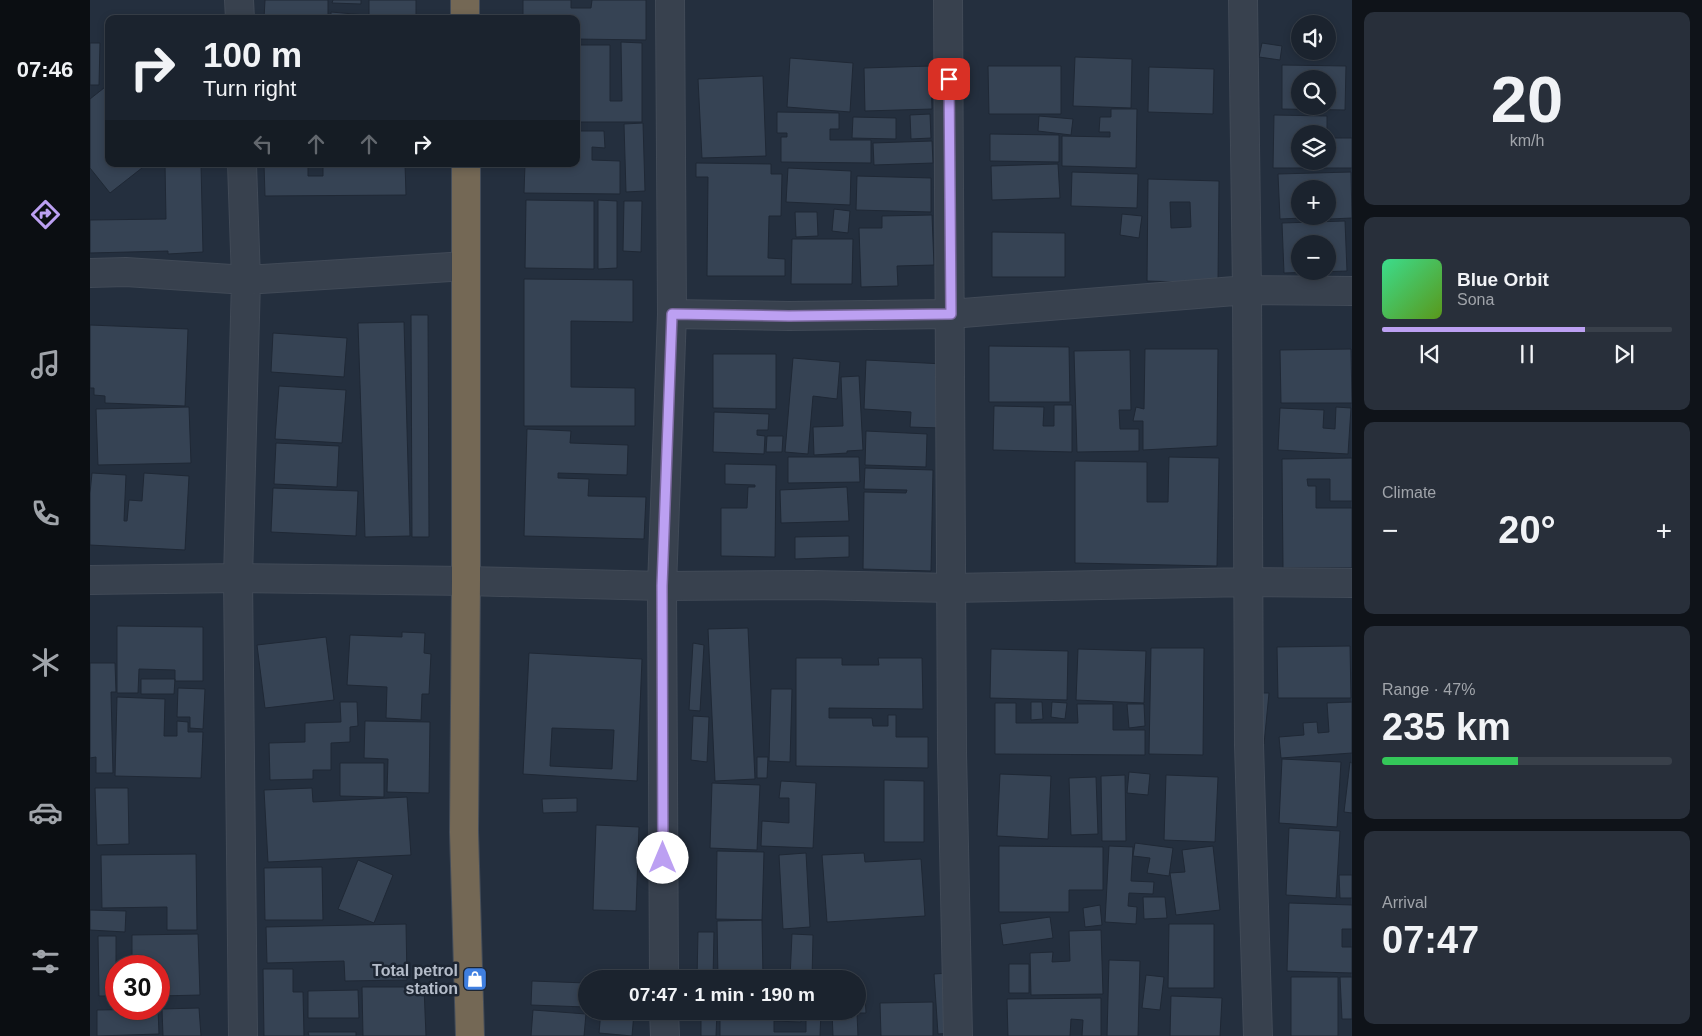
<!DOCTYPE html>
<html lang="en">
<head>
<meta charset="utf-8">
<style>
  :root { --surface:#1b232e; --page:#282f3a; --text:#f1f3f6; --muted:#a0a4aa; --line:#39404a; --accent:#bca0f2 }
  body { margin:0; font-family:Helvetica,sans-serif; background:var(--page); color:var(--text); height:100vh; display:flex; flex-direction:column; font-size:19px; white-space:nowrap }
  * { box-sizing:border-box; margin:0 }
  p { font-size:16px; color:var(--muted) }
  .icon { flex:none; width:28px; height:28px; fill:none; stroke:currentColor; stroke-width:2; stroke-linecap:round; stroke-linejoin:round }
  .map { position:relative; flex:1; overflow:hidden }
  .details { display:flex; flex-direction:column; gap:12px; padding:12px; background:#0f1319; width:350px }
  .details>* { flex:none }
  .hud { position:absolute; left:15px; top:15px; width:475px; height:152px; border-radius:10px; box-shadow:0 2px 8px #0003,0 0 0 1px var(--line); background:#1b232e; color:var(--text); overflow:hidden }
  .fabs { position:absolute; left:1201px; top:15px; display:grid; gap:10px }
  .fabs a { display:grid; place-items:center; width:45px; height:45px; border-radius:50%; background:var(--surface); box-shadow:0 2px 8px #0003,0 0 0 1px var(--line); font-size:25px }
  .speed { position:absolute; left:15px; top:955px; display:flex; gap:10px; font-size:25px; font-weight:700; text-align:center }
  .speed>* { display:grid; place-content:center; width:65px; height:65px; border-radius:50%; background:var(--surface); box-shadow:0 2px 8px #0003,0 0 0 1px var(--line); line-height:1 }
  .speed .limit { border:8px solid #d22; background:#fff; color:#111 }
  .pin { position:absolute; display:grid; place-items:center; width:42px; height:42px; color:#fff; margin:-21px; border-radius:10px; box-shadow:0 2px 8px #0006 }
  .me { position:absolute; width:55px; margin:-28px; rotate:0deg; stroke-linejoin:round; filter:drop-shadow(0 0 4px #0008) }
  .turn { display:flex; align-items:center; gap:18px; height:105px; padding:0 15px; font-size:22px }
  .turn .icon { width:65px; height:65px; stroke-width:2.5 }
  .turn b { display:block; font-size:35px; line-height:42px }
  .lanes { display:flex; align-items:center; height:48px; padding:0 15px; background:#0003; justify-content:center; gap:25px; direction:ltr }
  .lanes .off { opacity:.35 }
  .big { font-size:38px; font-weight:600; line-height:1.1 }
  .details .widget { flex:1; display:flex; flex-direction:column; justify-content:center; gap:8px; min-width:0; padding:0 18px; border-radius:10px; background:var(--page) }
  .details .dial { align-items:center; gap:0 }
  .dial b { font-size:65px; line-height:1 }
  .song { display:flex; align-items:center; gap:15px }
  .cover { width:60px; height:60px; border-radius:8px; background:linear-gradient(135deg,hsl(150 70% 55%),hsl(90 70% 35%)) }
  .played { height:5px; border-radius:2px; background:linear-gradient(90deg,var(--accent) 70%,var(--line) 70%) }
  .keys { display:flex; justify-content:space-around; direction:ltr }
  .heat { display:flex; justify-content:space-between; align-items:center; font-size:28px; direction:ltr }
  .charge { height:8px; border-radius:4px; background:linear-gradient(90deg,#34c759 47%,var(--line) 0) }
  .trip { position:absolute; left:488px; top:970px; width:288px; height:50px; border-radius:25px; background:var(--surface); box-shadow:0 2px 8px #0003,0 0 0 1px var(--line); font-weight:600; line-height:50px; text-align:center }
  main { display:flex; flex:1; min-height:0 }
  .tab-bar { display:flex; flex-direction:column; width:90px; justify-content:space-around; align-items:center; background:#0b0e12; color:var(--muted) }
  .tab-bar .icon { width:35px; height:35px }
  .tab-bar .selected { color:var(--accent) }
  .tab-bar b { font-size:22px; color:var(--text) }
  .map>svg:first-child { display:block }
  .building { fill:#364354; stroke:#1f2835; fill-rule:evenodd }
  .lines { fill:none; stroke-linecap:round; stroke-linejoin:round }
  .minor-casing { stroke:#414a57; stroke-width:30 }
  .highway-casing { stroke:#434c59; stroke-width:30 }
  .minor { stroke:#38414e; stroke-width:28 }
  .highway { stroke:#746855; stroke-width:28 }
  .route-casing { stroke:#7a689d; stroke-width:12 }
  .route { stroke:#bca0f2; stroke-width:9 }
  .labels { text-anchor:middle; dominant-baseline:central; stroke-width:5; stroke-linejoin:round; paint-order:stroke }
  .poi-label { font-size:16px; font-weight:bold; fill:#b4bcc9; stroke:#1d2633; text-anchor:end }
</style>
</head>
<body>
<main>
<nav class="tab-bar">
<b>07:46</b>
<svg class="icon selected" aria-label="directions" viewBox="0 0 24 24"><path d="M12 3l9 9-9 9-9-9zM9 14v-3h6M13 9l2 2-2 2"/></svg>
<svg class="icon" aria-label="music" viewBox="0 0 24 24"><path d="M9 18V5l10-2v13"/><circle cx="6" cy="18" r="3"/><circle cx="16" cy="16" r="3"/></svg>
<svg class="icon" aria-label="phone" viewBox="0 0 24 24"><path d="M5 4h4l2 5-3 2q2 4 5 5l2-3 5 2v4C11 20 4 13 5 4z"/></svg>
<svg class="icon" aria-label="climate" viewBox="0 0 24 24"><path d="M12 3v18M4 7l16 10M4 17L20 7"/></svg>
<svg class="icon" aria-label="car" viewBox="0 0 24 24"><path d="M5 17H2v-5l4-1 3-4h7l3 4 3 1v5h-3M9 17h6M6 11h13"/><circle cx="7" cy="17" r="2"/><circle cx="17" cy="17" r="2"/></svg>
<svg class="icon" aria-label="filters" viewBox="0 0 24 24"><path d="M4 7h16M4 17h16"/><circle cx="9" cy="7" r="2"/><circle cx="15" cy="17" r="2"/></svg>
</nav>
<div class="map">
<svg width="1262" height="1036" viewBox="0 0 1262 1036">
  <rect width="100%" height="100%" fill="#242f3e"/>
  <path class="building" d="M 175,0 L 238,0 L 238,19 L 174,19 Z
    M 243,0 L 271,0 L 271,4 L 242,3 Z
    M 279,0 L 326,0 L 326,19 L 279,19 Z
    M 433,0 L 481,0 L 481,8 L 501,8 L 502,0 L 556,0 L 556,40 L 486,39 L 486,19 L 433,19 Z
    M 241,12 L 275,15 L 275,19 L 241,19 Z
    M 531,42 L 552,43 L 552,122 L 486,122 L 486,45 L 520,45 L 520,101 L 532,101 Z
    M 0,43 L 10,43 L 9,85 L 0,85 Z
    M 1172,43 L 1192,46 L 1190,60 L 1169,57 Z
    M 985,57 L 1042,59 L 1041,108 L 983,106 Z
    M 700,58 L 763,63 L 760,112 L 697,107 Z
    M 1192,65 L 1256,66 L 1255,110 L 1192,109 ZM 1210,79 L 1238,79 L 1238,106 L 1210,106 Z
    M 841,66 L 842,109 L 775,111 L 774,68 Z
    M 898,66 L 971,66 L 971,114 L 899,114 Z
    M 1059,67 L 1124,69 L 1123,114 L 1058,112 Z
    M 673,76 L 676,156 L 612,158 L 608,79 Z
    M 19,84 L 19,164 L 57,164 L 20,193 L 0,168 L 0,99 Z
    M 1021,109 L 1047,109 L 1046,168 L 972,166 L 972,136 L 1020,137 L 1020,132 L 1009,132 L 1010,117 L 1021,117 Z
    M 687,112 L 749,113 L 749,129 L 740,129 L 740,140 L 781,140 L 781,163 L 691,162 L 691,137 L 697,137 L 697,133 L 687,133 Z
    M 840,114 L 841,138 L 821,139 L 820,115 Z
    M 1184,115 L 1237,116 L 1237,134 L 1210,134 L 1210,161 L 1238,161 L 1238,138 L 1262,138 L 1262,168 L 1183,168 Z
    M 949,116 L 983,119 L 981,135 L 948,131 Z
    M 763,117 L 806,118 L 806,139 L 762,138 Z
    M 553,123 L 555,191 L 536,192 L 534,124 Z
    M 486,131 L 514,131 L 515,148 L 502,147 L 502,160 L 530,161 L 530,194 L 434,193 L 435,164 L 486,164 Z
    M 900,134 L 969,135 L 969,162 L 900,161 Z
    M 842,141 L 843,163 L 784,165 L 783,143 Z
    M 606,163 L 681,164 L 681,174 L 692,174 L 691,216 L 679,216 L 678,258 L 695,259 L 695,276 L 617,276 L 618,177 L 606,177 Z
    M 75,164 L 111,164 L 113,252 L 78,254 L 78,251 L 0,253 L 0,220 L 76,219 Z
    M 174,164 L 218,164 L 218,176 L 233,176 L 233,164 L 315,164 L 316,195 L 175,196 Z
    M 968,164 L 970,198 L 902,200 L 901,166 Z
    M 698,168 L 761,171 L 760,205 L 696,202 Z
    M 982,172 L 1048,174 L 1047,208 L 981,206 Z
    M 1261,172 L 1262,218 L 1240,219 L 1240,200 L 1238,200 L 1238,189 L 1210,189 L 1210,216 L 1213,216 L 1213,218 L 1190,219 L 1188,174 Z
    M 767,176 L 841,178 L 841,212 L 766,210 Z
    M 1058,179 L 1129,181 L 1128,283 L 1057,281 ZM 1080,202 L 1100,202 L 1101,227 L 1081,228 Z
    M 436,200 L 504,201 L 504,269 L 435,268 Z
    M 508,200 L 527,201 L 527,268 L 508,269 Z
    M 534,201 L 552,201 L 551,252 L 533,251 Z
    M 744,209 L 760,211 L 758,233 L 742,231 Z
    M 705,212 L 727,212 L 728,236 L 706,237 Z
    M 1032,214 L 1052,216 L 1049,238 L 1030,235 Z
    M 842,215 L 844,265 L 807,266 L 808,286 L 771,287 L 769,228 L 792,228 L 792,216 Z
    M 1255,221 L 1257,271 L 1194,273 L 1192,223 ZM 1210,244 L 1238,244 L 1238,271 L 1210,271 Z
    M 902,232 L 975,233 L 975,277 L 902,277 Z
    M 702,239 L 763,239 L 762,284 L 701,284 Z
    M 434,279 L 543,280 L 543,322 L 481,321 L 481,387 L 545,388 L 545,426 L 434,426 Z
    M 321,315 L 338,315 L 339,537 L 322,537 Z
    M 314,322 L 320,536 L 275,537 L 268,323 Z
    M 0,325 L 98,329 L 95,406 L 15,403 L 15,396 L 4,395 L 4,388 L 0,388 Z
    M 183,333 L 257,338 L 254,377 L 181,372 Z
    M 899,346 L 979,347 L 980,402 L 899,402 Z
    M 1055,349 L 1128,349 L 1127,446 L 1053,450 L 1053,421 L 1043,421 L 1046,407 L 1054,409 Z
    M 1261,349 L 1262,403 L 1191,403 L 1190,350 Z
    M 1040,350 L 1041,410 L 1029,410 L 1030,429 L 1049,429 L 1049,451 L 987,452 L 984,351 Z
    M 623,354 L 686,354 L 686,409 L 623,408 Z
    M 703,358 L 750,362 L 747,399 L 723,396 L 718,454 L 695,452 Z
    M 776,360 L 854,364 L 851,428 L 820,427 L 821,412 L 774,409 Z
    M 769,376 L 773,450 L 757,451 L 757,453 L 724,455 L 723,427 L 753,426 L 751,377 Z
    M 189,386 L 256,390 L 252,443 L 185,439 Z
    M 964,405 L 982,405 L 982,452 L 903,450 L 904,406 L 954,407 L 953,426 L 964,426 Z
    M 99,407 L 101,463 L 8,465 L 6,409 Z
    M 1246,407 L 1261,408 L 1258,454 L 1188,450 L 1190,408 L 1234,410 L 1233,428 L 1245,429 Z
    M 624,412 L 679,414 L 678,430 L 667,430 L 667,435 L 675,436 L 674,454 L 623,452 Z
    M 437,429 L 481,431 L 480,443 L 538,445 L 537,475 L 468,473 L 468,478 L 499,479 L 498,496 L 556,497 L 554,539 L 434,536 Z
    M 776,431 L 837,434 L 836,467 L 775,465 Z
    M 677,436 L 693,436 L 692,452 L 676,452 Z
    M 186,443 L 249,446 L 247,487 L 184,484 Z
    M 698,457 L 769,457 L 770,482 L 698,483 Z
    M 1079,457 L 1129,458 L 1127,566 L 985,563 L 985,461 L 1057,462 L 1057,502 L 1078,502 Z
    M 1262,458 L 1262,501 L 1240,501 L 1240,479 L 1217,479 L 1218,486 L 1226,486 L 1226,508 L 1262,508 L 1262,568 L 1193,568 L 1192,459 Z
    M 635,464 L 686,465 L 685,557 L 631,556 L 631,508 L 657,508 L 658,487 L 665,487 L 665,485 L 635,484 Z
    M 775,468 L 843,470 L 841,571 L 773,569 L 774,492 L 816,493 L 817,490 L 774,489 Z
    M 2,473 L 36,475 L 34,521 L 37,521 L 39,500 L 52,501 L 54,473 L 99,476 L 95,550 L 0,545 L 0,493 Z
    M 757,487 L 759,521 L 691,523 L 690,490 Z
    M 183,488 L 268,491 L 266,536 L 181,532 Z
    M 759,536 L 759,557 L 705,559 L 705,537 Z
    M 27,626 L 113,627 L 113,681 L 85,681 L 85,670 L 49,669 L 48,693 L 27,693 Z
    M 658,628 L 665,779 L 625,781 L 618,629 Z
    M 312,632 L 335,633 L 334,653 L 341,654 L 339,694 L 332,694 L 331,720 L 296,718 L 297,687 L 257,685 L 260,635 L 312,637 Z
    M 236,637 L 244,700 L 175,708 L 167,645 Z
    M 603,643 L 614,645 L 610,711 L 599,710 Z
    M 1260,646 L 1261,698 L 1188,698 L 1187,647 Z
    M 1061,648 L 1114,648 L 1113,755 L 1059,754 Z
    M 901,649 L 978,651 L 977,700 L 900,698 Z
    M 988,649 L 1056,651 L 1054,703 L 986,700 Z
    M 439,653 L 552,659 L 547,781 L 433,774 ZM 462,728 L 524,730 L 522,769 L 460,766 Z
    M 706,658 L 752,658 L 752,665 L 789,665 L 788,658 L 832,658 L 833,709 L 739,708 L 739,718 L 782,718 L 783,726 L 798,726 L 798,715 L 806,715 L 806,737 L 838,737 L 838,768 L 706,766 Z
    M 0,663 L 25,663 L 26,692 L 21,692 L 23,773 L 6,773 L 6,757 L 0,758 Z
    M 51,679 L 85,679 L 84,694 L 51,694 Z
    M 88,688 L 115,689 L 113,729 L 100,728 L 100,717 L 87,717 Z
    M 681,689 L 702,689 L 700,762 L 679,761 Z
    M 1168,693 L 1179,693 L 1174,744 L 1164,743 Z
    M 27,697 L 75,699 L 74,736 L 87,736 L 87,721 L 98,722 L 98,732 L 113,732 L 111,778 L 25,776 Z
    M 250,702 L 267,702 L 268,726 L 260,727 L 260,742 L 241,743 L 241,770 L 223,770 L 223,779 L 180,780 L 179,743 L 215,742 L 215,723 L 251,722 Z
    M 941,702 L 952,702 L 953,719 L 941,720 Z
    M 962,702 L 977,703 L 975,719 L 961,717 Z
    M 1262,702 L 1262,753 L 1191,758 L 1189,737 L 1214,735 L 1213,723 L 1227,722 L 1228,733 L 1239,732 L 1237,703 Z
    M 905,703 L 926,703 L 926,723 L 988,723 L 987,704 L 1023,704 L 1023,730 L 1055,730 L 1055,755 L 905,754 Z
    M 1037,704 L 1054,704 L 1055,726 L 1039,728 Z
    M 603,716 L 619,717 L 617,762 L 601,760 Z
    M 275,721 L 340,722 L 339,793 L 297,792 L 298,759 L 274,758 Z
    M 667,757 L 678,757 L 677,778 L 667,778 Z
    M 1192,759 L 1251,762 L 1247,827 L 1189,823 Z
    M 1260,762 L 1262,763 L 1262,813 L 1254,812 Z
    M 250,763 L 294,763 L 294,797 L 250,796 Z
    M 1039,772 L 1060,774 L 1058,795 L 1037,793 Z
    M 910,774 L 961,776 L 958,839 L 907,836 Z
    M 1035,775 L 1036,841 L 1012,841 L 1011,776 Z
    M 1076,775 L 1128,777 L 1125,842 L 1074,840 Z
    M 1006,777 L 1008,834 L 981,835 L 979,778 Z
    M 794,780 L 834,781 L 834,842 L 794,842 Z
    M 691,781 L 726,783 L 723,848 L 671,846 L 672,821 L 699,823 L 699,798 L 689,798 Z
    M 622,783 L 670,785 L 667,850 L 620,848 Z
    M 5,788 L 38,788 L 39,844 L 7,845 Z
    M 222,788 L 223,802 L 317,797 L 321,855 L 178,862 L 174,790 Z
    M 487,798 L 487,812 L 453,813 L 452,799 Z
    M 506,825 L 549,827 L 546,911 L 503,910 Z
    M 1199,828 L 1250,831 L 1246,898 L 1196,895 Z
    M 1045,843 L 1083,848 L 1079,876 L 1057,873 L 1060,858 L 1043,856 Z
    M 909,846 L 1013,847 L 1013,890 L 979,890 L 979,912 L 909,912 Z
    M 1019,846 L 1043,847 L 1041,881 L 1064,882 L 1063,894 L 1039,893 L 1038,906 L 1047,907 L 1046,924 L 1015,922 Z
    M 1123,846 L 1130,910 L 1086,915 L 1080,873 L 1095,872 L 1092,850 Z
    M 627,851 L 674,852 L 672,920 L 626,919 Z
    M 716,853 L 720,927 L 693,929 L 689,855 Z
    M 774,853 L 775,862 L 831,859 L 835,916 L 737,922 L 732,855 Z
    M 106,854 L 107,930 L 77,930 L 77,907 L 12,908 L 11,855 Z
    M 268,860 L 303,875 L 284,923 L 248,909 Z
    M 232,867 L 233,920 L 175,920 L 174,868 Z
    M 1249,875 L 1262,875 L 1262,898 L 1250,898 Z
    M 1053,897 L 1075,897 L 1077,918 L 1054,919 Z
    M 1199,903 L 1262,905 L 1262,929 L 1252,929 L 1252,947 L 1262,947 L 1262,973 L 1197,971 Z
    M 1010,905 L 1012,925 L 995,927 L 993,908 Z
    M 0,910 L 36,911 L 35,932 L 0,930 Z
    M 960,917 L 963,938 L 913,945 L 910,924 Z
    M 672,920 L 673,979 L 628,979 L 627,921 Z
    M 316,924 L 317,980 L 255,981 L 254,961 L 177,963 L 176,927 Z
    M 1079,924 L 1124,924 L 1124,988 L 1078,988 Z
    M 1011,930 L 1013,994 L 941,995 L 940,953 L 963,952 L 962,962 L 980,961 L 979,931 Z
    M 608,932 L 624,932 L 623,979 L 607,979 Z
    M 108,934 L 110,995 L 69,996 L 69,966 L 47,966 L 47,957 L 42,958 L 42,935 Z
    M 702,934 L 723,935 L 722,979 L 700,979 Z
    M 8,936 L 26,936 L 26,996 L 9,996 Z
    M 1019,960 L 1050,961 L 1048,1036 L 1017,1036 Z
    M 919,964 L 939,964 L 939,993 L 919,993 Z
    M 173,969 L 203,969 L 203,992 L 213,992 L 214,1036 L 174,1036 Z
    M 860,973 L 863,1033 L 848,1034 L 844,974 Z
    M 1056,975 L 1074,977 L 1070,1010 L 1052,1008 Z
    M 1201,977 L 1248,977 L 1248,1036 L 1201,1036 Z
    M 1250,977 L 1262,977 L 1262,1019 L 1252,1019 Z
    M 442,981 L 496,983 L 496,1007 L 441,1005 Z
    M 272,987 L 334,987 L 336,1036 L 273,1036 Z
    M 268,990 L 269,1018 L 218,1018 L 218,991 Z
    M 775,996 L 776,1013 L 767,1013 L 768,1036 L 743,1036 L 742,1011 L 766,1011 L 766,997 Z
    M 1081,996 L 1132,998 L 1130,1036 L 1080,1036 Z
    M 1011,998 L 1011,1036 L 992,1036 L 993,1020 L 981,1019 L 980,1036 L 918,1036 L 917,999 Z
    M 843,1002 L 843,1036 L 791,1036 L 790,1003 Z
    M 109,1008 L 111,1036 L 73,1036 L 72,1009 Z
    M 68,1009 L 69,1034 L 7,1036 L 7,1010 Z
    M 443,1010 L 496,1014 L 494,1036 L 441,1036 Z
    M 511,1011 L 544,1013 L 542,1036 L 509,1033 Z
    M 611,1011 L 627,1011 L 626,1036 L 611,1036 Z
    M 630,1011 L 711,1011 L 711,1022 L 684,1021 L 684,1032 L 716,1032 L 716,1011 L 731,1011 L 730,1036 L 630,1036 Z
    M 218,1032 L 266,1032 L 266,1036 L 219,1036 Z"/>
  <g class="lines">
    <defs>
      <path id="minor" d="M 149,0 L 150,19
        M 858,0 L 862,752 L 868,1036
        M 1153,0 L 1157,290 L 1159,745 L 1168,1036
        M 152,164 L 156,280 L 148,578 L 153,1036
        M 0,273 L 36,272 L 156,280 L 376,266
        M 582,314 L 699,316 L 861,314 L 1157,290 L 1262,291
        M 0,580 L 148,578 L 376,581 L 572,586 L 722,585 L 861,588 L 1158,582 L 1262,583
        M 574,979 L 572,586 L 582,314 L 580,0
        M 574,1011 L 575,1036"/>
      <path id="highway" d="M 375,0 L 375,19
        M 376,164 L 376,581 L 374,832 L 380,1036"/>
    </defs>
    <use href="#minor" class="minor-casing"/>
    <use href="#highway" class="highway-casing"/>
    <use href="#minor" class="minor"/>
    <use href="#highway" class="highway"/>
  </g>
  <g class="lines">
    <defs>
      <path id="route" d="M 573,858 L 572,586 L 582,314 L 699,316 L 861,314 L 859,79"/>
    </defs>
    <use href="#route" class="route-casing"/>
    <use href="#route" class="route"/>
  </g>
  <defs>
    <symbol id="shop-square" viewBox="-11 -11 22 22"><rect x="-9" y="-9" width="18" height="18" rx="4" fill="#3f7fe0" stroke="#1d2633"/><path d="M-5-2.5h2.3a2.7 3.5 0 0 1 5.4 0H5L5.5 6h-11ZM-1.5-2.5h3a1.5 2.3 0 0 0-3 0Z" fill="#fff"/></symbol>
  </defs>
  <g fill-rule="evenodd">
    <use href="#shop-square" x="371" y="965" width="28" height="28"/>
  </g>
  <g class="labels">
    <g class="poi-label">
      <text x="368" y="970">Total petrol<tspan x="368" dy="18">station</tspan></text>
    </g>
  </g>
</svg>
<div class="fabs">
<a><svg class="icon" aria-label="sound" viewBox="0 0 24 24"><path d="M4 9h4l5-4v14l-5-4H4zM17 9q2 3 0 6"/></svg></a>
<a><svg class="icon" aria-label="search" viewBox="0 0 24 24"><circle cx="10" cy="10" r="6"/><path d="M15 15l6 6"/></svg></a>
<a><svg class="icon" aria-label="layers" viewBox="0 0 24 24"><path d="M12 4l9 5-9 5-9-5zM3 14l9 5 9-5"/></svg></a>
<a>+</a>
<a>−</a>
</div>
<div class="speed"><div class="limit">30</div></div>
<div class="pin" style="left:859px;top:79px;background:#d93025"><svg class="icon" aria-label="arrive" viewBox="0 0 24 24"><path d="M6 21V4h12l-3 4 3 4H6"/></svg></div>
<svg class="me" style="left:573px;top:858px" viewBox="-20 -20 40 40"><circle r="19" fill="#fff"/><path d="M0-13L10 11 0 6-10 11z" fill="#bca0f2"/></svg>
<div class="trip">07:47 · 1 min · 190 m</div>
<div class="hud">
<div class="turn"><svg class="icon" aria-label="right" viewBox="0 0 24 24"><path d="M7 20v-9h11M14 6l5 5-5 5"/></svg><div><b>100 m</b>Turn right</div></div>
<div class="lanes"><svg class="icon off" aria-label="left" viewBox="0 0 24 24"><path d="M17 20v-9H6M10 6l-5 5 5 5"/></svg><svg class="icon off" aria-label="ahead" viewBox="0 0 24 24"><path d="M12 20V5M6 11l6-6 6 6"/></svg><svg class="icon off" aria-label="ahead" viewBox="0 0 24 24"><path d="M12 20V5M6 11l6-6 6 6"/></svg><svg class="icon" aria-label="right" viewBox="0 0 24 24"><path d="M7 20v-9h11M14 6l5 5-5 5"/></svg></div>
</div>
</div>
<section class="details">
<div class="widget dial"><b>20</b><p>km/h</p></div>
<div class="widget">
<div class="song"><i class="cover"></i><div><b>Blue Orbit</b><p>Sona</p></div></div>
<div class="played"></div>
<div class="keys"><svg class="icon" aria-label="previous" viewBox="0 0 24 24"><path d="M18 5L8 12l10 7zM5 5v14"/></svg><svg class="icon" aria-label="pause" viewBox="0 0 24 24"><path d="M8 5v14M16 5v14"/></svg><svg class="icon" aria-label="next" viewBox="0 0 24 24"><path d="M6 5l10 7-10 7zM19 5v14"/></svg></div>
</div>
<div class="widget"><p>Climate</p>
<div class="heat"><a>−</a><b class="big">20°</b><a>+</a></div>
</div>
<div class="widget"><p>Range · 47%</p><b class="big">235 km</b><div class="charge"></div></div>
<div class="widget"><p>Arrival</p><b class="big">07:47</b></div>
</section>
</main>
</body>
</html>
